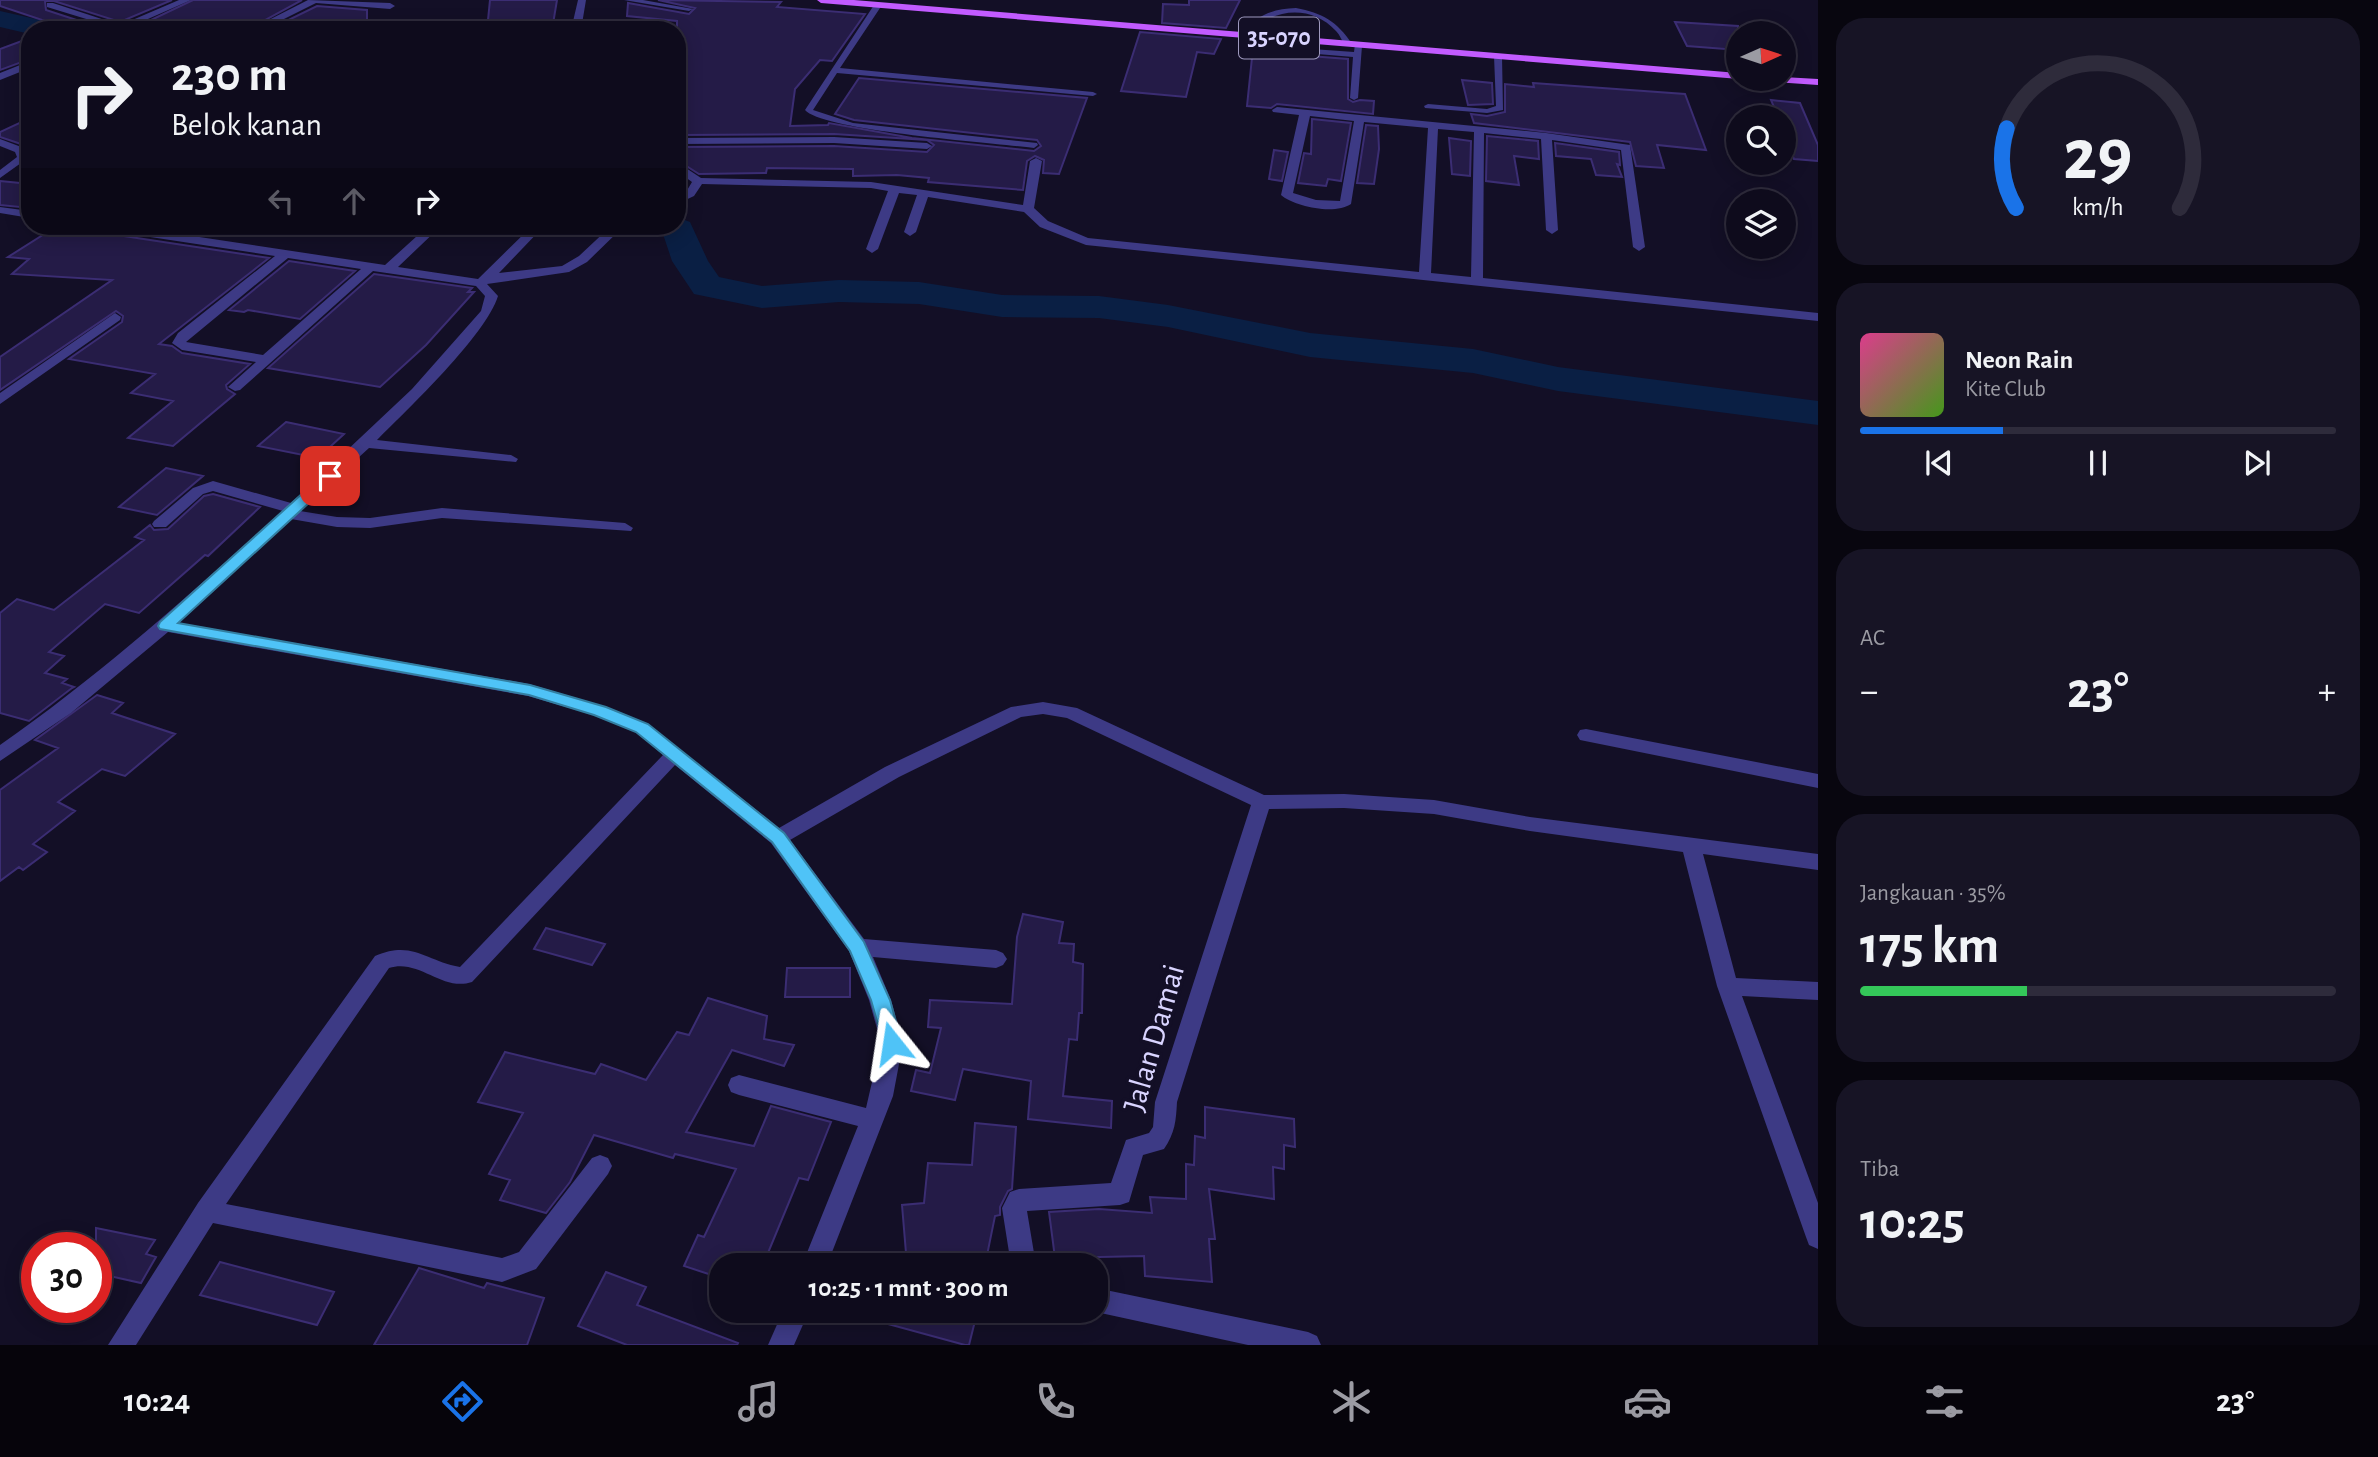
<!DOCTYPE html>
<html lang="id">
<head>
<meta charset="utf-8">
<style>
  :root { --surface:#0e0b1c; --page:#171425; --text:#f1f3f6; --muted:#9b9ba3; --line:#2e2b3b; --accent:#1a73e8 }
  body { margin:0; font-family:"Alegreya Sans",sans-serif; background:var(--page); color:var(--text); height:100vh; display:flex; flex-direction:column; font-size:26px; white-space:nowrap }
  * { box-sizing:border-box; margin:0 }
  p { font-size:23px; color:var(--muted) }
  .icon { flex:none; width:38px; height:38px; fill:none; stroke:currentColor; stroke-width:2; stroke-linecap:round; stroke-linejoin:round }
  .map { position:relative; flex:1; overflow:hidden }
  .side { display:flex; flex-direction:column; gap:18px; padding:18px; background:#08060f; width:560px }
  .side>* { flex:none }
  .top-card { position:absolute; left:21px; top:21px; width:665px; height:214px; border-radius:28px; box-shadow:0 4px 18px #0003,0 0 0 2px var(--line); background:#0e0b1c; color:var(--text); overflow:hidden }
  .needle { width:46px; rotate:87deg }
  .controls { position:absolute; left:1726px; top:21px; display:grid; gap:14px }
  .controls a { display:grid; place-items:center; width:70px; height:70px; border-radius:50%; background:var(--surface); box-shadow:0 4px 18px #0003,0 0 0 2px var(--line); font-size:35px }
  .speed { position:absolute; left:21px; top:1232px; display:flex; gap:14px; font-size:35px; font-weight:700; text-align:center }
  .speed>* { display:grid; place-content:center; width:91px; height:91px; border-radius:50%; background:var(--surface); box-shadow:0 4px 18px #0003,0 0 0 2px var(--line); line-height:1 }
  .speed .limit { border:10px solid #d22; background:#fff; color:#111 }
  .pin { position:absolute; display:grid; place-items:center; width:60px; height:60px; color:#fff; margin:-30px; border-radius:14px; box-shadow:0 4px 10px #0006 }
  .me { position:absolute; width:77px; margin:-38px; rotate:345deg; stroke-linejoin:round; filter:drop-shadow(0 0 5px #0008) }
  .turn { display:flex; align-items:center; gap:24px; height:147px; padding:0 35px; font-size:32px }
  .turn .icon { width:91px; height:91px; stroke-width:2.5 }
  .turn b { display:block; font-size:49px; line-height:60px }
  .lanes { display:flex; align-items:center; height:66px; padding:0 35px; background:#0003; justify-content:center; gap:35px; direction:ltr }
  .lanes .off { opacity:.35 }
  .big { font-size:52px; font-weight:700; line-height:1.1 }
  .side .widget { flex:1; display:flex; flex-direction:column; justify-content:center; gap:10px; min-width:0; padding:0 24px; border-radius:28px; background:var(--page) }
  .side .dial { align-items:center; gap:0 }
  .dial svg { height:182px; overflow:visible; fill:none; stroke:var(--line); stroke-width:7; stroke-linecap:round; text-anchor:middle }
  .dial text { fill:var(--text); stroke:none }
  .song { display:flex; align-items:center; gap:21px }
  .cover { width:84px; height:84px; border-radius:10px; background:linear-gradient(135deg,hsl(330 70% 55%),hsl(100 70% 35%)) }
  .played { height:7px; border-radius:4px; background:linear-gradient(90deg,var(--accent) 30%,var(--line) 30%) }
  .keys { display:flex; justify-content:space-around; direction:ltr }
  .heat { display:flex; justify-content:space-between; align-items:center; font-size:38px; direction:ltr }
  .charge { height:10px; border-radius:5px; background:linear-gradient(90deg,#34c759 35%,var(--line) 0) }
  .trip { position:absolute; left:709px; top:1253px; width:399px; height:70px; border-radius:28px; background:var(--surface); box-shadow:0 4px 18px #0003,0 0 0 2px var(--line); font-weight:700; line-height:70px; text-align:center }
  .tab-bar { display:flex; height:112px; justify-content:space-around; align-items:center; background:#06040b; color:var(--muted) }
  .tab-bar .icon { width:49px; height:49px }
  .tab-bar .selected { color:var(--accent) }
  .tab-bar b { font-size:32px; color:var(--text) }
  main { display:flex; flex:1; min-height:0 }
  .map>svg:first-child { display:block }
  .lines { fill:none; stroke-linecap:round; stroke-linejoin:round }
  .river { fill:#0a1f44; fill-rule:evenodd }
  .building { fill:#241b47; stroke:#3b2d73; stroke-width:2 }
  .lane { fill:#3d3a85; fill-rule:evenodd }
  .street { fill:#3d3a85; fill-rule:evenodd }
  .primary { fill:#c25bff; fill-rule:evenodd }
  .route { fill:#4fc3f7; stroke:#337fa1; stroke-width:2 }
  .labels { text-anchor:middle; dominant-baseline:central; stroke-width:7; stroke-linejoin:round; paint-order:stroke }
  .shield { fill:#130f26; stroke:#9e99be; stroke-width:2 }
  .shield-label { font-size:24px; font-weight:bold; fill:#d9d4ff }
  .near-street-label { font-size:32px; fill:#d9d4ff; stroke:#130f26 }
</style>
</head>
<body>
<main>
<div class="map">
<svg width="1818" height="1345" viewBox="0 0 1818 1345">
  <rect width="100%" height="100%" fill="#130f26"/>
  <g class="lines">
    <path class="river" d="M 0,11 L 58,24 L 61,30 L 30,30 L 30,34 L 0,27 Z
      M 677,217 L 690,222 L 708,261 L 719,277 L 762,286 L 839,280 L 919,282 L 1002,295 L 1099,296 L 1168,305 L 1310,333 L 1473,349 L 1558,367 L 1818,401 L 1818,425 L 1558,391 L 1473,373 L 1310,357 L 1168,327 L 1099,318 L 1002,317 L 919,304 L 839,302 L 762,308 L 694,294 L 672,261 L 663,234 L 656,226 L 677,226 Z"/>
  </g>
  <path class="building" d="M 0,0 L 172,0 L 120,22 L 54,1 L 45,1 L 46,10 L 107,30 L 72,30 L 0,6 Z
    M 193,0 L 302,0 L 247,30 L 130,30 Z
    M 490,0 L 557,0 L 552,30 L 487,30 Z
    M 658,0 L 781,2 L 777,7 L 865,14 L 832,61 L 820,60 L 795,89 L 790,126 L 828,125 L 829,123 L 912,138 L 1034,151 L 1041,146 L 1037,140 L 854,120 L 835,114 L 859,78 L 1087,98 L 1059,174 L 1043,173 L 1044,160 L 1035,156 L 1027,161 L 1023,190 L 928,182 L 929,178 L 897,175 L 853,176 L 853,169 L 767,168 L 766,173 L 699,174 L 677,160 L 677,147 L 834,146 L 927,152 L 934,145 L 927,140 L 834,134 L 677,135 L 677,21 L 627,16 L 628,3 L 689,14 L 695,8 Z
    M 1189,0 L 1240,0 L 1226,28 L 1162,23 L 1163,4 L 1189,5 Z
    M 317,6 L 367,10 L 367,20 L 360,30 L 268,30 Z
    M 1675,22 L 1738,26 L 1738,50 L 1687,46 Z
    M 1140,32 L 1221,39 L 1214,54 L 1197,52 L 1186,97 L 1121,91 Z
    M 30,38 L 30,59 L 0,70 L 0,49 Z
    M 1253,48 L 1270,53 L 1348,59 L 1348,99 L 1353,102 L 1360,100 L 1374,101 L 1373,114 L 1277,104 L 1271,108 L 1247,106 Z
    M 1462,80 L 1492,83 L 1493,104 L 1468,105 Z
    M 1533,83 L 1685,94 L 1706,150 L 1657,145 L 1664,168 L 1636,166 L 1630,142 L 1474,123 L 1471,114 L 1487,116 L 1505,112 L 1505,84 L 1534,87 Z
    M 1771,100 L 1800,103 L 1818,145 L 1818,161 L 1794,159 L 1783,131 L 1783,117 L 1778,117 Z
    M 30,118 L 30,147 L 0,137 L 0,132 Z
    M 1312,119 L 1351,123 L 1341,181 L 1328,179 L 1326,186 L 1298,183 L 1304,153 L 1311,154 Z
    M 1366,125 L 1378,126 L 1379,149 L 1374,184 L 1357,183 Z
    M 1487,136 L 1538,141 L 1539,159 L 1514,156 L 1519,185 L 1486,181 Z
    M 1449,138 L 1471,141 L 1470,176 L 1452,174 Z
    M 1555,143 L 1619,152 L 1620,165 L 1617,164 L 1622,177 L 1596,175 L 1591,159 L 1556,156 Z
    M 1274,150 L 1288,152 L 1282,181 L 1269,179 Z
    M 0,181 L 30,184 L 30,208 L 0,205 Z
    M 57,226 L 98,229 L 104,233 L 269,258 L 159,344 L 172,346 L 182,353 L 250,364 L 226,385 L 227,389 L 235,394 L 173,446 L 128,438 L 173,401 L 131,393 L 155,374 L 69,359 L 122,322 L 123,316 L 116,311 L 0,390 L 0,357 L 112,280 L 12,274 L 29,259 L 8,257 Z
    M 289,261 L 355,271 L 300,319 L 248,310 L 244,312 L 229,310 Z
    M 374,274 L 472,288 L 468,292 L 474,292 L 426,345 L 380,387 L 268,368 Z
    M 286,422 L 344,434 L 318,458 L 258,446 Z
    M 166,468 L 203,476 L 157,515 L 119,507 Z
    M 213,494 L 260,507 L 208,556 L 205,555 L 139,613 L 105,604 L 49,652 L 64,656 L 45,673 L 67,679 L 62,683 L 74,687 L 72,688 L 29,721 L 0,713 L 0,613 L 17,599 L 54,610 L 144,540 L 135,537 L 150,525 L 154,530 L 168,529 L 204,496 Z
    M 97,695 L 123,703 L 112,713 L 175,734 L 125,776 L 102,769 L 58,802 L 75,811 L 33,844 L 47,852 L 23,870 L 19,867 L 0,881 L 0,790 L 58,748 L 35,740 Z
    M 1023,914 L 1063,922 L 1059,943 L 1074,944 L 1073,962 L 1083,964 L 1082,1013 L 1079,1013 L 1077,1040 L 1069,1039 L 1063,1096 L 1112,1101 L 1111,1128 L 1028,1119 L 1031,1081 L 963,1069 L 955,1100 L 911,1091 L 916,1070 L 930,1073 L 941,1028 L 928,1027 L 930,1000 L 1012,1004 L 1017,937 Z
    M 546,928 L 605,944 L 592,965 L 534,949 Z
    M 787,968 L 850,968 L 850,997 L 785,997 Z
    M 708,998 L 767,1016 L 764,1039 L 794,1045 L 784,1066 L 732,1050 L 686,1132 L 754,1146 L 771,1106 L 831,1122 L 808,1180 L 799,1178 L 763,1265 L 721,1265 L 721,1278 L 684,1266 L 698,1235 L 704,1237 L 736,1169 L 675,1154 L 673,1158 L 594,1135 L 570,1182 L 546,1213 L 500,1200 L 510,1180 L 489,1174 L 523,1113 L 478,1102 L 505,1052 L 595,1074 L 601,1064 L 646,1080 L 677,1032 L 689,1035 Z
    M 1205,1107 L 1294,1119 L 1295,1147 L 1284,1145 L 1284,1169 L 1273,1167 L 1274,1199 L 1209,1189 L 1215,1239 L 1209,1239 L 1212,1282 L 1145,1276 L 1144,1256 L 1055,1258 L 1049,1212 L 1099,1209 L 1152,1213 L 1150,1197 L 1186,1199 L 1186,1164 L 1194,1165 L 1195,1136 L 1205,1138 Z
    M 975,1123 L 1016,1127 L 1012,1189 L 1008,1191 L 1000,1207 L 1000,1215 L 995,1216 L 985,1265 L 907,1265 L 902,1205 L 924,1203 L 928,1163 L 972,1165 Z
    M 96,1228 L 155,1240 L 146,1254 L 156,1257 L 141,1283 L 96,1273 Z
    M 220,1262 L 334,1292 L 317,1325 L 200,1295 Z
    M 419,1268 L 484,1288 L 487,1283 L 544,1298 L 527,1345 L 374,1345 Z
    M 606,1272 L 646,1287 L 637,1305 L 738,1343 L 737,1345 L 627,1345 L 578,1326 Z
    M 867,1311 L 937,1311 L 975,1321 L 969,1345 L 965,1345 L 866,1318 Z"/>
  <g class="lines">
    <path class="lane" d="M 624,0 L 643,0 L 693,9 L 689,11 Z
      M 47,3 L 53,3 L 126,27 L 119,29 L 47,7 Z
      M 878,3 L 882,5 L 840,68 L 1093,92 L 1097,94 L 1093,96 L 837,73 L 813,110 L 853,123 L 1037,143 L 1038,145 L 1034,148 C 996,143 823,131 805,110 L 874,5 Z
      M 1296,8 C 1322,13 1337,21 1352,44 L 1345,46 C 1342,41 1340,35 1336,31 C 1311,3 1268,8 1248,37 L 1241,35 C 1256,15 1272,9 1296,8 Z
      M 1355,44 L 1362,46 L 1358,98 L 1354,100 L 1350,98 L 1353,57 L 1270,50 L 1266,48 L 1270,46 L 1354,52 Z
      M 1498,54 L 1502,56 L 1503,110 L 1487,113 L 1425,108 L 1424,106 L 1428,104 L 1487,109 L 1496,106 L 1494,56 Z"/>
    <path class="street" d="M 179,0 L 191,0 L 123,30 L 109,30 Z
      M 308,0 L 390,3 L 395,6 L 390,9 L 316,3 L 262,30 L 249,30 Z
      M 578,0 L 586,0 L 581,30 L 571,30 Z
      M 30,61 L 30,68 L 0,80 L 0,73 Z
      M 1277,107 L 1546,133 L 1630,145 L 1645,247 L 1639,251 L 1633,247 L 1621,150 L 1552,140 L 1558,230 L 1552,234 L 1546,230 L 1541,139 L 1484,133 L 1483,278 L 1818,313 L 1818,321 L 1086,245 L 1040,227 L 1024,212 L 928,197 L 916,232 L 910,236 L 904,232 L 917,195 L 899,193 L 878,249 L 872,253 L 866,249 L 888,191 L 871,188 L 702,184 L 694,196 L 677,204 L 677,196 L 686,192 L 692,182 L 677,171 L 677,162 L 701,178 L 871,182 L 1023,205 L 1030,161 L 1036,158 L 1042,161 L 1034,208 L 1048,221 L 1088,238 L 1419,272 L 1428,128 L 1364,122 L 1351,204 C 1335,215 1295,207 1281,195 L 1299,115 L 1273,112 L 1272,110 ZM 1310,116 L 1354,121 L 1340,201 L 1316,200 L 1293,193 ZM 1438,129 L 1474,132 L 1471,277 L 1431,273 Z
      M 834,137 L 927,143 L 932,146 L 927,149 L 834,143 L 677,144 L 677,138 Z
      M 0,139 L 24,148 L 28,158 L 0,178 L 0,170 L 17,157 L 15,152 L 0,146 Z
      M 0,207 L 30,211 L 30,218 L 0,213 Z
      M 98,226 L 126,226 L 385,265 L 428,226 L 441,226 L 398,267 L 478,279 L 532,226 L 544,226 L 499,273 L 562,266 L 579,256 L 611,226 L 624,226 L 587,262 L 569,272 L 487,284 L 498,296 C 486,335 409,408 377,440 L 511,455 L 518,459 L 516,462 L 369,448 L 300,511 L 337,517 L 370,518 L 442,508 L 625,523 L 633,528 L 631,531 L 442,518 L 370,528 L 337,527 L 291,519 L 179,623 L 529,684 L 606,707 L 648,724 L 779,828 L 885,767 L 1011,707 L 1043,702 L 1077,708 L 1264,795 L 1344,794 L 1434,800 L 1530,817 L 1818,854 L 1818,870 L 1703,854 L 1736,978 L 1818,982 L 1818,1000 L 1742,996 L 1818,1203 L 1818,1249 L 1809,1245 L 1806,1237 L 1717,986 L 1683,852 L 1530,831 L 1434,814 L 1344,808 L 1269,809 L 1177,1102 C 1176,1121 1175,1133 1164,1149 L 1143,1155 L 1129,1202 L 1120,1205 L 1027,1211 L 1036,1265 L 1011,1265 L 1002,1208 L 1010,1192 L 1019,1189 L 1111,1183 L 1126,1140 L 1149,1133 L 1153,1127 L 1155,1102 L 1251,805 L 1067,718 L 1043,714 L 1021,717 L 899,777 L 790,840 L 864,939 L 996,950 L 1003,953 L 1007,959 L 1003,965 L 996,968 L 873,957 L 891,1000 L 903,1043 L 893,1096 L 827,1265 L 802,1265 L 858,1126 L 739,1095 L 731,1092 L 728,1085 L 731,1078 L 739,1075 L 866,1108 L 881,1043 L 869,1000 L 849,951 L 771,843 L 675,765 L 472,982 C 442,992 419,958 389,968 L 226,1204 L 502,1258 L 519,1252 L 592,1158 L 600,1155 L 608,1158 L 612,1166 L 608,1174 L 536,1269 L 502,1282 L 213,1223 L 136,1345 L 108,1345 L 198,1203 L 375,956 C 413,940 425,961 460,967 L 663,755 L 636,732 L 594,715 L 528,696 L 168,632 L 71,713 L 0,761 L 0,745 C 101,675 191,593 283,511 L 213,491 L 203,494 L 166,527 L 154,527 L 152,524 L 154,521 L 193,488 L 213,481 L 291,503 L 412,389 L 481,311 L 485,296 L 476,286 L 373,271 L 240,390 L 235,391 L 228,387 L 256,362 L 182,350 L 172,343 L 178,333 L 275,256 L 104,230 ZM 288,258 L 361,269 L 263,355 L 186,342 Z
      M 115,313 L 121,317 L 120,320 L 0,404 L 0,393 Z
      M 1586,729 L 1818,774 L 1818,788 L 1580,740 L 1577,735 L 1580,730 Z
      M 1096,1288 L 1308,1332 L 1317,1336 L 1321,1345 L 1248,1345 L 1096,1312 L 1092,1311 L 1096,1311 Z
      M 783,1311 L 809,1311 L 794,1345 L 768,1345 Z"/>
    <path class="primary" d="M 817,0 L 854,0 L 1738,73 L 1739,79 L 821,3 Z
      M 1783,77 L 1818,79 L 1818,85 L 1775,82 L 1770,79 L 1783,79 Z"/>
  </g>
  <path class="route" d="M 330,472 L 335,473 L 335,479 L 178,623 L 530,685 L 606,707 L 648,724 L 784,833 L 864,942 L 890,1000 L 902,1043 L 899,1049 L 892,1052 L 885,1049 L 871,1000 L 850,951 L 772,842 L 636,732 L 594,715 L 529,695 L 160,629 L 158,626 L 160,622 L 325,473 Z"/>
  <g class="labels">
    <rect class="shield" x="1239" y="17.5" width="80" height="41" rx="5"/>
    <g class="shield-label">
      <text x="1279" y="38">35-070</text>
    </g>
    <g class="near-street-label">
      <text transform="translate(1154 1038) rotate(-74)">Jalan Damai</text>
    </g>
  </g>
</svg>
<div class="controls">
<a><svg class="needle" viewBox="-14 -14 28 28"><path d="M0-13l5 13h-10z" fill="#e53935"/><path d="M0 13l5-13h-10z" fill="#9b9ba3"/></svg></a>
<a><svg class="icon" aria-label="search" viewBox="0 0 24 24"><circle cx="10" cy="10" r="6"/><path d="M15 15l6 6"/></svg></a>
<a><svg class="icon" aria-label="layers" viewBox="0 0 24 24"><path d="M12 4l9 5-9 5-9-5zM3 14l9 5 9-5"/></svg></a>
</div>
<div class="speed"><div class="limit">30</div></div>
<div class="pin" style="left:330px;top:476px;background:#d93025"><svg class="icon" aria-label="arrive" viewBox="0 0 24 24"><path d="M6 21V4h12l-3 4 3 4H6"/></svg></div>
<svg class="me" style="left:892px;top:1043px" viewBox="-20 -20 40 40"><path d="M0-17L14 15 0 8-14 15z" fill="#4fc3f7" stroke="#fff" stroke-width="4"/></svg>
<div class="trip">10:25 · 1 mnt · 300 m</div>
<div class="top-card">
<div class="turn"><svg class="icon" aria-label="right" viewBox="0 0 24 24"><path d="M7 20v-9h11M14 6l5 5-5 5"/></svg><div><b>230 m</b>Belok kanan</div></div>
<div class="lanes"><svg class="icon off" aria-label="left" viewBox="0 0 24 24"><path d="M17 20v-9H6M10 6l-5 5 5 5"/></svg><svg class="icon off" aria-label="ahead" viewBox="0 0 24 24"><path d="M12 20V5M6 11l6-6 6 6"/></svg><svg class="icon" aria-label="right" viewBox="0 0 24 24"><path d="M7 20v-9h11M14 6l5 5-5 5"/></svg></div>
</div>
</div>
<section class="side">
<div class="widget dial"><svg viewBox="0 0 100 80">
<path d="M14 69A42 42 0 1 1 86 69"/>
<path d="M14 69A42 42 0 0 1 10 34" stroke="#1a73e8"/>
<text x="50" y="56" font-size="32" font-weight="700">29</text>
<text x="50" y="72" font-size="11">km/h</text>
</svg></div>
<div class="widget">
<div class="song"><i class="cover"></i><div><b>Neon Rain</b><p>Kite Club</p></div></div>
<div class="played"></div>
<div class="keys"><svg class="icon" aria-label="previous" viewBox="0 0 24 24"><path d="M18 5L8 12l10 7zM5 5v14"/></svg><svg class="icon" aria-label="pause" viewBox="0 0 24 24"><path d="M8 5v14M16 5v14"/></svg><svg class="icon" aria-label="next" viewBox="0 0 24 24"><path d="M6 5l10 7-10 7zM19 5v14"/></svg></div>
</div>
<div class="widget"><p>AC</p>
<div class="heat"><a>−</a><b class="big">23°</b><a>+</a></div>
</div>
<div class="widget"><p>Jangkauan · 35%</p><b class="big">175 km</b><div class="charge"></div></div>
<div class="widget"><p>Tiba</p><b class="big">10:25</b></div>
</section>
</main>
<nav class="tab-bar">
<b>10:24</b>
<svg class="icon selected" aria-label="directions" viewBox="0 0 24 24"><path d="M12 3l9 9-9 9-9-9zM9 14v-3h6M13 9l2 2-2 2"/></svg>
<svg class="icon" aria-label="music" viewBox="0 0 24 24"><path d="M9 18V5l10-2v13"/><circle cx="6" cy="18" r="3"/><circle cx="16" cy="16" r="3"/></svg>
<svg class="icon" aria-label="phone" viewBox="0 0 24 24"><path d="M5 4h4l2 5-3 2q2 4 5 5l2-3 5 2v4C11 20 4 13 5 4z"/></svg>
<svg class="icon" aria-label="climate" viewBox="0 0 24 24"><path d="M12 3v18M4 7l16 10M4 17L20 7"/></svg>
<svg class="icon" aria-label="car" viewBox="0 0 24 24"><path d="M5 17H2v-5l4-1 3-4h7l3 4 3 1v5h-3M9 17h6M6 11h13"/><circle cx="7" cy="17" r="2"/><circle cx="17" cy="17" r="2"/></svg>
<svg class="icon" aria-label="filters" viewBox="0 0 24 24"><path d="M4 7h16M4 17h16"/><circle cx="9" cy="7" r="2"/><circle cx="15" cy="17" r="2"/></svg>
<b>23°</b>
</nav>
</body>
</html>
